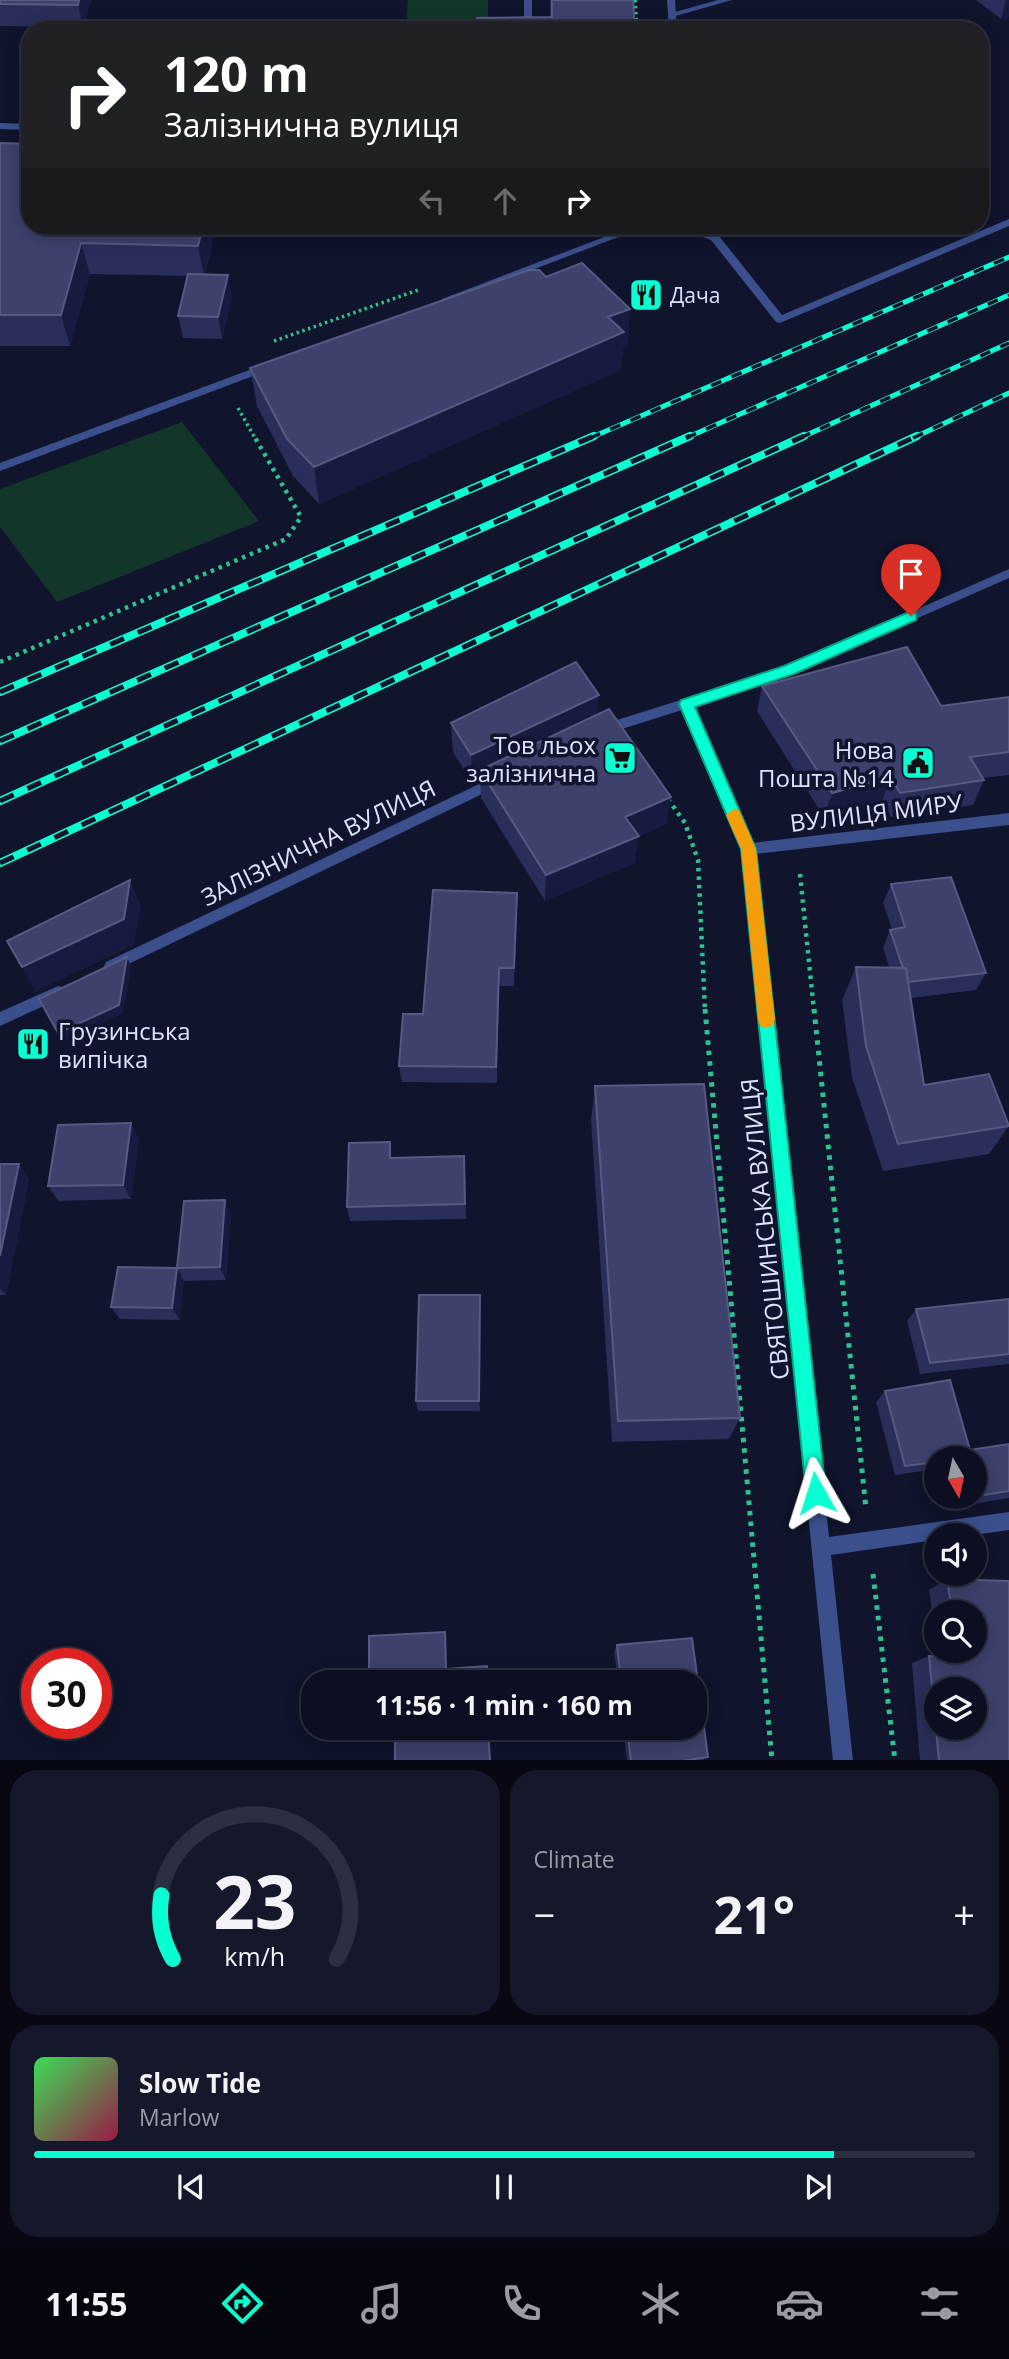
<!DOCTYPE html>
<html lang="en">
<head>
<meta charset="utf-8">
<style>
  :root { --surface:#0c0f21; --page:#15182a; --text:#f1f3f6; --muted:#9a9ca5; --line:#2c2f3f; --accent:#08ffd1 }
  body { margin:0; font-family:"Open Sans",sans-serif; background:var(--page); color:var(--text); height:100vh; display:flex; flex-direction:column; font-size:26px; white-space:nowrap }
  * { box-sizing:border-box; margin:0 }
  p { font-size:23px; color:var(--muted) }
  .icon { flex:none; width:38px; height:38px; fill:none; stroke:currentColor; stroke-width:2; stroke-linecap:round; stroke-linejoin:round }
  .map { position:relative; height:1760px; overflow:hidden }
  .panel { display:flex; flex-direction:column; gap:10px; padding:10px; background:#070812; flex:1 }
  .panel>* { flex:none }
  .banner { position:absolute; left:21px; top:21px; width:968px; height:214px; border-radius:28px; box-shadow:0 4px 18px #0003,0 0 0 2px var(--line); background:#202124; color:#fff; overflow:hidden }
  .needle { width:46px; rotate:171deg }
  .controls { position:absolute; left:924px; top:1446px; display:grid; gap:14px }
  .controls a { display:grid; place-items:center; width:63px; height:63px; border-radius:50%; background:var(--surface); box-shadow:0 4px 18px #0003,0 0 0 2px var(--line); font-size:35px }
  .speed { position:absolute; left:21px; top:1648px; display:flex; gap:14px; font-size:35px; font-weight:700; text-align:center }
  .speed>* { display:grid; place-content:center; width:91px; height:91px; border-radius:50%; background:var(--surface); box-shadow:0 4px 18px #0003,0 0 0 2px var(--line); line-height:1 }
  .speed .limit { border:10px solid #d22; background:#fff; color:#111 }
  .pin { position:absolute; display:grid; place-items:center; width:60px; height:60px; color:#fff; margin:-72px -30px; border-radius:50% 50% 50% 0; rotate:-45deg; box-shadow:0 0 7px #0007 }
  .pin .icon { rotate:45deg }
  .me { position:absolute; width:77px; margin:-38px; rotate:354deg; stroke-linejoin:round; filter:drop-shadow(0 0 5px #0008) }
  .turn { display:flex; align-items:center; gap:24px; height:147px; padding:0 28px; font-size:32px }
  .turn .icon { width:91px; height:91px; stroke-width:2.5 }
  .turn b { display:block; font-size:49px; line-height:60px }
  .lanes { display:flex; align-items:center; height:66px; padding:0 28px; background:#0003; justify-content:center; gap:35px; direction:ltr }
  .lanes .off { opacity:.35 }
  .big { font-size:52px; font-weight:700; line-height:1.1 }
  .panel .widget { flex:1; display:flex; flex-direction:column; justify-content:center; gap:10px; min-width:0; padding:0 24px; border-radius:28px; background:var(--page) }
  .panel .dial { align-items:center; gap:0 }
  .dial svg { height:182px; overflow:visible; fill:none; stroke:var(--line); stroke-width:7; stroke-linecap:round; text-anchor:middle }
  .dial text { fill:var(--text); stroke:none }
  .song { display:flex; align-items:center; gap:21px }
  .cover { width:84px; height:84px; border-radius:10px; background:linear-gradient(135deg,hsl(130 70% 55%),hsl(340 70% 35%)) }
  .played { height:7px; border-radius:4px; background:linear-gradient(90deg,var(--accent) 85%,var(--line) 85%) }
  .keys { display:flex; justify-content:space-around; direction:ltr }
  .heat { display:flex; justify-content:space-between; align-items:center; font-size:38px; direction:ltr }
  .panel .tiles { flex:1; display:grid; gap:10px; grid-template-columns:1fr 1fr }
  .widget:last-child { grid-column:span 2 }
  .trip { position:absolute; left:301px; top:1670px; width:406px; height:70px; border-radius:28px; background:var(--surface); box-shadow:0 4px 18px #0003,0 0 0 2px var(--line); font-weight:700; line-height:70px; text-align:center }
  .menu { display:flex; height:112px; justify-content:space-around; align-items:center; background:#05060d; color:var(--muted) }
  .menu .icon { width:49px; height:49px }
  .menu .current { color:var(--accent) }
  .menu b { font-size:32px; color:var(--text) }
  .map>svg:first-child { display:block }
  .green { fill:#13362b }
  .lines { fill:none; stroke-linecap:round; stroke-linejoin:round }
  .path-far2 { stroke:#2dc28e; stroke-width:3.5; stroke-dasharray:2.5 3.5; stroke-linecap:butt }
  .path-far1 { stroke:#2dc28e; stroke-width:4.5; stroke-dasharray:3.5 5; stroke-linecap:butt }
  .path { stroke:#2dc28e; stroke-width:5; stroke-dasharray:4.5 6; stroke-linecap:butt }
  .service { fill:#3a4f8c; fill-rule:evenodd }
  .minor { fill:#3a4f8c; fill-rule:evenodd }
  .tertiary { fill:#3a4f8c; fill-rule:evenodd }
  .rail-far1-casing { stroke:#08ffd1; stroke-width:5 }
  .rail-casing { stroke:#08ffd1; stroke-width:8 }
  .rail-far1 { stroke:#10142c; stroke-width:3.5; stroke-dasharray:11; stroke-linecap:butt }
  .rail { stroke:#10142c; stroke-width:5; stroke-dasharray:15; stroke-linecap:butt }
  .wall { fill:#292e5a; fill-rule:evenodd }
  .shaded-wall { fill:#171b40 }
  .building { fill:#3d416c; stroke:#565a83; stroke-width:2; fill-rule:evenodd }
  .route { fill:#08ffd1; stroke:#05a688; stroke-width:2 }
  .slow { fill:#f59e0b }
  .labels { text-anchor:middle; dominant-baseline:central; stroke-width:7; stroke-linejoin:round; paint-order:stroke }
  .far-poi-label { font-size:21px; fill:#dce2ff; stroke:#10142c; text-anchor:start }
  .poi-label { font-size:24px; fill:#dce2ff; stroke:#10142c; text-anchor:end }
  .street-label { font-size:24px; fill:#dce2ff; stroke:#10142c }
</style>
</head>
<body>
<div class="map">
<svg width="1009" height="1761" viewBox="0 0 1009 1761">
  <rect width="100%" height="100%" fill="#10142c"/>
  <path class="green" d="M 408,0 L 488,0 L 488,30 L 406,30 Z
    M 182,422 L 259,521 L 57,602 L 0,527 L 0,489 Z"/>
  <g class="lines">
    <path class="path-far2" d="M 635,0 L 637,30
      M 274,341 L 421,289
      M 238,408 L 255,438"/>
    <path class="path-far1" d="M 0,662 L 286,539 L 301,517 L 254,436
      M 668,799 L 685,823 L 698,860 L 705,1011
      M 800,874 L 814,1011"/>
    <path class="path" d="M 705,1009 L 772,1761
      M 814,1009 L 866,1509
      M 873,1574 L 895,1761"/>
    <path class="service" d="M 524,0 L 532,0 L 532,30 L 524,30 Z
      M 1009,219 L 1009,226 L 780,323 L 776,322 L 711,240 L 672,226 L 686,226 L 719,236 L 782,315 Z"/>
    <path class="minor" d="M 718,0 L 732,0 L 672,17 L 668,14 Z
      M 0,123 L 30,124 L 30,130 L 0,129 Z
      M 1009,569 L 1009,578 L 793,673 L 693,706 L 752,843 L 1009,813 L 1009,825 L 755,854 L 829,1537 L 1009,1512 L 1009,1530 L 974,1535 L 936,1535 L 936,1540 L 831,1555 L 853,1761 L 833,1761 L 741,849 L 682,710 L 603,735 L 596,730 L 598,726 L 785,667 Z
      M 496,776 L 503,781 L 501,785 L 116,970 L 111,972 L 106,970 L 104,966 L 106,962 Z
      M 58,986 L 63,987 L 65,992 L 63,997 L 0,1026 L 0,1012 Z"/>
    <path class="tertiary" d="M 667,0 L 675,0 L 677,30 L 669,30 Z
      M 633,226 L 647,226 L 451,301 L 443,301 L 442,299 Z
      M 268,363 L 273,367 L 272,369 L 0,471 L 0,463 Z"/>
    <defs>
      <path id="rail-far1" d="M 590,438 L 1009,257
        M 686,438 L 1009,295
        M 800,438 L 1009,343
        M 913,438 L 1009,393"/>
      <path id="rail" d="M 0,692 L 594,436
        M 0,741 L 690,436
        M 0,801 L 804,436
        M 0,863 L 917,436"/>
    </defs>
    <use href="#rail-far1" class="rail-far1-casing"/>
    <use href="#rail" class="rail-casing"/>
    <use href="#rail-far1" class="rail-far1"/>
    <use href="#rail" class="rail"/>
  </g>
  <path class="wall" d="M 0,0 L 91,0 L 83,27 L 0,26 Z
    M 550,0 L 633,0 L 550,17 Z
    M 976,0 L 1009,0 L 1009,17 L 1001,19 Z
    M 0,143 L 30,226 L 216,226 L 205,274 L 232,297 L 222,339 L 183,338 L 178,316 L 188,276 L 90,274 L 70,346 L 0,346 Z
    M 546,277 L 630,309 L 627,347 L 623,349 L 621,370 L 319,504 L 293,476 L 257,406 L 250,368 Z
    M 762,686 L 941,706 L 1009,697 L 1009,775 L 983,778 L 984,780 L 973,805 L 891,817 L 882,801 L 824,817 L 757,711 Z
    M 597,714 L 671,797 L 666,824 L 638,837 L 635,863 L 545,901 L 481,798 L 480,779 L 472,783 L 453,752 L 451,723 Z
    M 891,884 L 986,973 L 976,990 L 911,998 L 924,1085 L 1009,1126 L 989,1154 L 883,1171 L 852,1077 L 842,1000 L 856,967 L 889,967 L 883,948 L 890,930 L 892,929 L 883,903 Z
    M 517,912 L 514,986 L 499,986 L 497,1083 L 402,1082 L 399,1066 L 423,1014 Z
    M 595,1086 L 740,1418 L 729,1439 L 612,1442 L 591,1120 Z
    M 139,1139 L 131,1199 L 58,1201 L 48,1186 Z
    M 392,1158 L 465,1171 L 466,1219 L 350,1221 L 347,1207 Z
    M 0,1164 L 19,1164 L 29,1179 L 6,1295 L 0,1295 Z
    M 231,1214 L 226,1280 L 184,1281 L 180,1320 L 120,1319 L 111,1307 L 177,1268 Z
    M 480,1295 L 480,1411 L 418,1411 L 416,1401 Z
    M 1009,1299 L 1009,1364 L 920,1374 L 907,1321 L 916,1309 Z
    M 885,1391 L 970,1450 L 1009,1444 L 1009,1498 L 954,1507 L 951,1496 L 975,1496 L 975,1458 L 936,1458 L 936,1469 L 895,1475 L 876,1402 Z
    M 947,1579 L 1009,1581 L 1009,1761 L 920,1761 L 912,1663 L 929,1656 L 939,1656 L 938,1650 L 975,1650 L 975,1612 L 936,1612 L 936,1637 L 929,1590 ZM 936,1689 L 975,1689 L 975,1727 L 936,1727 Z
    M 692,1638 L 708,1757 L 703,1760 L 696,1761 L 627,1761 L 623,1727 L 695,1727 L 695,1682 L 618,1682 L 614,1651 L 617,1645 Z
    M 489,1727 L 395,1737 L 372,1738 L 369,1735 Z"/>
  <path class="shaded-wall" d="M 79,0 L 91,0 L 83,27 L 78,5 Z
    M 1006,0 L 1009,0 L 1009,17 L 1001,19 Z
    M 203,226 L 216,226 L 204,277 L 198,246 Z
    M 81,243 L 90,274 L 70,346 L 61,315 Z
    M 228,275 L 232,297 L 222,339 L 218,317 Z
    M 630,309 L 627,347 L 623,349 L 621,370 L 319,504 L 314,467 L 608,317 Z
    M 599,695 L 596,724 L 480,770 L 480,779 L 472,783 L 471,755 Z
    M 891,777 L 882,801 L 824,817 L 832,793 Z
    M 671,797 L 666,824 L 638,837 L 635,863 L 545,901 L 546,875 L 625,817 Z
    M 130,880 L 141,906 L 134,945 L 35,992 L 22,967 Z
    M 127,957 L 131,966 L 123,1014 L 63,1041 L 58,1033 Z
    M 131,1123 L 139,1139 L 131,1199 L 123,1185 Z
    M 19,1164 L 29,1179 L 6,1295 L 0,1288 L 0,1256 Z
    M 225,1200 L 231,1214 L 226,1280 L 220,1267 Z
    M 177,1268 L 184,1281 L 180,1320 L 172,1308 Z
    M 480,1295 L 481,1307 L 480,1411 L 479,1401 Z
    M 445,1632 L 447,1638 L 447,1673 L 446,1669 Z"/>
  <path class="building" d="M 0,0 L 79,0 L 78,5 L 0,4 Z
    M 552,0 L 633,0 L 635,30 L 476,30 L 477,18 L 552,17 Z
    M 0,143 L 30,144 L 30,226 L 203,226 L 198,246 L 81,243 L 61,315 L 0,315 Z
    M 582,263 L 630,309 L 608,317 L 624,332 L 314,467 L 287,439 L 250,368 L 529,270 L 539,270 L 546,277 Z
    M 188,274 L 228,275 L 218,317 L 178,316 Z
    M 907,647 L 941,706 L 1009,697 L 1009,752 L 970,757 L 984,780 L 900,793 L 891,777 L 832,793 L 762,686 Z
    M 576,662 L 599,695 L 471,755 L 451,723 Z
    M 609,709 L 671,797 L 625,817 L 639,836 L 546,875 L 480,770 Z
    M 951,877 L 986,973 L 908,982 L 906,968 L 903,968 L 890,930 L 905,927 L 891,884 Z
    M 130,880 L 124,919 L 22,967 L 7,941 Z
    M 433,890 L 517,893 L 514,968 L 499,968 L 496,1067 L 399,1066 L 403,1014 L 423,1014 Z
    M 127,957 L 119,1005 L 58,1033 L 39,999 Z
    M 856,967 L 906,968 L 924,1085 L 989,1074 L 1009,1126 L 898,1144 L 866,1046 Z
    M 704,1084 L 740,1418 L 618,1421 L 595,1086 Z
    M 131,1123 L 123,1185 L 48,1186 L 58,1125 Z
    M 390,1142 L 390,1158 L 464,1156 L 465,1204 L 347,1207 L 349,1143 Z
    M 0,1164 L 19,1164 L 0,1256 Z
    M 225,1200 L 220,1267 L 177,1268 L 184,1201 Z
    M 118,1267 L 177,1268 L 172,1308 L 111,1307 Z
    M 419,1295 L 480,1295 L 479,1401 L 416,1401 Z
    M 1009,1299 L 1009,1354 L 930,1363 L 916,1309 Z
    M 950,1380 L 970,1450 L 1009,1444 L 1009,1491 L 965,1498 L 965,1496 L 975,1496 L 975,1458 L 936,1458 L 936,1462 L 905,1466 L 885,1391 Z
    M 947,1579 L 1009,1581 L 1009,1761 L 939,1761 L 929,1656 L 959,1657 L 958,1650 L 975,1650 L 975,1612 L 952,1612 ZM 936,1689 L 975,1689 L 975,1727 L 936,1727 Z
    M 445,1632 L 446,1669 L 487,1666 L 487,1682 L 369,1682 L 369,1636 Z
    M 692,1638 L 708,1757 L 682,1761 L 631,1761 L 627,1727 L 695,1727 L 695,1682 L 621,1682 L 617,1645 Z
    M 369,1727 L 488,1727 L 490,1761 L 395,1761 L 395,1734 L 369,1735 Z"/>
  <path class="route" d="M 911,611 L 916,613 L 916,620 L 794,674 L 695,707 L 756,849 L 826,1493 L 823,1500 L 816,1503 L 809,1500 L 806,1493 L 741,849 L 679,704 L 681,700 L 784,666 Z"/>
  <path class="slow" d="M 734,809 L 739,810 L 756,849 L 775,1020 L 772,1026 L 766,1028 L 760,1026 L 758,1020 L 741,849 L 726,815 Z"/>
  <defs>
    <symbol id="restaurant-square" viewBox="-11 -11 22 22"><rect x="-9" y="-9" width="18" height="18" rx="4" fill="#08ffd1" stroke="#10142c"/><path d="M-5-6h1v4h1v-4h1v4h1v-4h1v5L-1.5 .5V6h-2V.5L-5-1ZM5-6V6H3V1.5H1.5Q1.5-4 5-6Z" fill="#111"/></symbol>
    <symbol id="supermarket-square" viewBox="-11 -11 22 22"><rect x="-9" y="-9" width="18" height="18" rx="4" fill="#08ffd1" stroke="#10142c"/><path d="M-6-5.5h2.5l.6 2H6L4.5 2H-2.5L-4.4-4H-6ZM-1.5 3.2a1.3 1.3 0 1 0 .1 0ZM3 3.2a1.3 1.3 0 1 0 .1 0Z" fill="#111"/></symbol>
    <symbol id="civic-square" viewBox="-11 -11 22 22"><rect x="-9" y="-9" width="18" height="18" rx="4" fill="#08ffd1" stroke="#10142c"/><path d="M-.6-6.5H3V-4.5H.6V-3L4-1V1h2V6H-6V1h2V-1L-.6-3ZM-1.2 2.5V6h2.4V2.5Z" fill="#111"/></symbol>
  </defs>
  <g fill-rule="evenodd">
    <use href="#restaurant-square" x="627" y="276" width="38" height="38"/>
    <use href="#supermarket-square" x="601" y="739" width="38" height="38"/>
    <use href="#civic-square" x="899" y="744" width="38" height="38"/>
    <use href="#restaurant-square" x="14" y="1025" width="38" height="38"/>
  </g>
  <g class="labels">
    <g class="far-poi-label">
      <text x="670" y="295">Дача</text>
    </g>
    <g class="poi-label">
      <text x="596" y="744">Тов льох<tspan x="596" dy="28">залізнична</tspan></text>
      <text x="894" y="749">Нова<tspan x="894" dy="28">Пошта №14</tspan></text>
      <text x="58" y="1030" text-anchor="start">Грузинська<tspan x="58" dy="28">випічка</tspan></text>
    </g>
    <g class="street-label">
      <text transform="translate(876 812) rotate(-7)">ВУЛИЦЯ МИРУ</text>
      <text transform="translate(318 842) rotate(-26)">ЗАЛІЗНИЧНА ВУЛИЦЯ</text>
      <text transform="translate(764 1229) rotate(-96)">СВЯТОШИНСЬКА ВУЛИЦЯ</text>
    </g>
  </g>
</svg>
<div class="controls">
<a><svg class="needle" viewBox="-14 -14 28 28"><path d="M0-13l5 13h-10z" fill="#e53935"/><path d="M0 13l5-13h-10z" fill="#9a9ca5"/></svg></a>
<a><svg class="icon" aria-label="sound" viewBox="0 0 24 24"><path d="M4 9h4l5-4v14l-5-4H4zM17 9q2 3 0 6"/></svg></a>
<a><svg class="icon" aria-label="search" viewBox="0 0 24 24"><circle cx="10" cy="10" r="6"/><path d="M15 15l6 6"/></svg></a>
<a><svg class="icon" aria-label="layers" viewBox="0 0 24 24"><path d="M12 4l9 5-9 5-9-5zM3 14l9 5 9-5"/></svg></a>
</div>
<div class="speed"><div class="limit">30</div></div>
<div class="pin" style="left:911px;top:616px;background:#d93025"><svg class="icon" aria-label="arrive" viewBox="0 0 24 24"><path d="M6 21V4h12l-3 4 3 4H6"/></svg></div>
<svg class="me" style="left:816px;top:1493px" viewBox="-20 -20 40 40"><path d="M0-17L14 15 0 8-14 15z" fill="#08ffd1" stroke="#fff" stroke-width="4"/></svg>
<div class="trip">11:56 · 1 min · 160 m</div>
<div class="banner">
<div class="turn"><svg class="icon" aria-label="right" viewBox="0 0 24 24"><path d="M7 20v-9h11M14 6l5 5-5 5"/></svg><div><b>120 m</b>Залізнична вулиця</div></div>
<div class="lanes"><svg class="icon off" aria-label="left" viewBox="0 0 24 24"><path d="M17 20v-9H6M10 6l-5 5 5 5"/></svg><svg class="icon off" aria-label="ahead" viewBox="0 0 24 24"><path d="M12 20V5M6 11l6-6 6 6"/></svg><svg class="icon" aria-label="right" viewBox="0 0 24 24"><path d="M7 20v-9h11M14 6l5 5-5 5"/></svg></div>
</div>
</div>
<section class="panel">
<div class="tiles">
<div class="widget dial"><svg viewBox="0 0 100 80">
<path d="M14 69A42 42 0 1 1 86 69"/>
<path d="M14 69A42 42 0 0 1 9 41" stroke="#08ffd1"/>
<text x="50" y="56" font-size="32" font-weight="700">23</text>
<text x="50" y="72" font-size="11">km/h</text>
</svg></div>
<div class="widget"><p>Climate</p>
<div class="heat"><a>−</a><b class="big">21°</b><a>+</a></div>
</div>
<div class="widget">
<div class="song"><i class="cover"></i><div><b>Slow Tide</b><p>Marlow</p></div></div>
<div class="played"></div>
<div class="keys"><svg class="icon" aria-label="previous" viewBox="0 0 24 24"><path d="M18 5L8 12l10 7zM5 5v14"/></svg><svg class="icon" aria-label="pause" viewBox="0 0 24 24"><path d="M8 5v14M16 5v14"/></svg><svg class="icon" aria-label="next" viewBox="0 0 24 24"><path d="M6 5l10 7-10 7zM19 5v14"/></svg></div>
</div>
</div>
</section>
<nav class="menu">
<b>11:55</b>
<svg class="icon current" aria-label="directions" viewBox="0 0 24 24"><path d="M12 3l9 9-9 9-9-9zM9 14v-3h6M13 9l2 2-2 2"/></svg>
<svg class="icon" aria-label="music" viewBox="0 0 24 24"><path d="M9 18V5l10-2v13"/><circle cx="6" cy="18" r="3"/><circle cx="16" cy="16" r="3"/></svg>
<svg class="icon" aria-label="phone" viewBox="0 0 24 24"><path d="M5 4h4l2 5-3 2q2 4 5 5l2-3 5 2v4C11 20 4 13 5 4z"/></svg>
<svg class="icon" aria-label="climate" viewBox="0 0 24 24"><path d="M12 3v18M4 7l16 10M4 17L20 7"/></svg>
<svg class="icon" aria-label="car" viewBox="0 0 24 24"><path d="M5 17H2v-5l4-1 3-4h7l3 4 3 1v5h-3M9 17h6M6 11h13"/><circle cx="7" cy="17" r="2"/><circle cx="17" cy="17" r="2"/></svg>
<svg class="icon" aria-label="filters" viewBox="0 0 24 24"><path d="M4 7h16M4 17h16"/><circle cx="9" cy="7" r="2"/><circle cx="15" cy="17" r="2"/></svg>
</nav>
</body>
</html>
